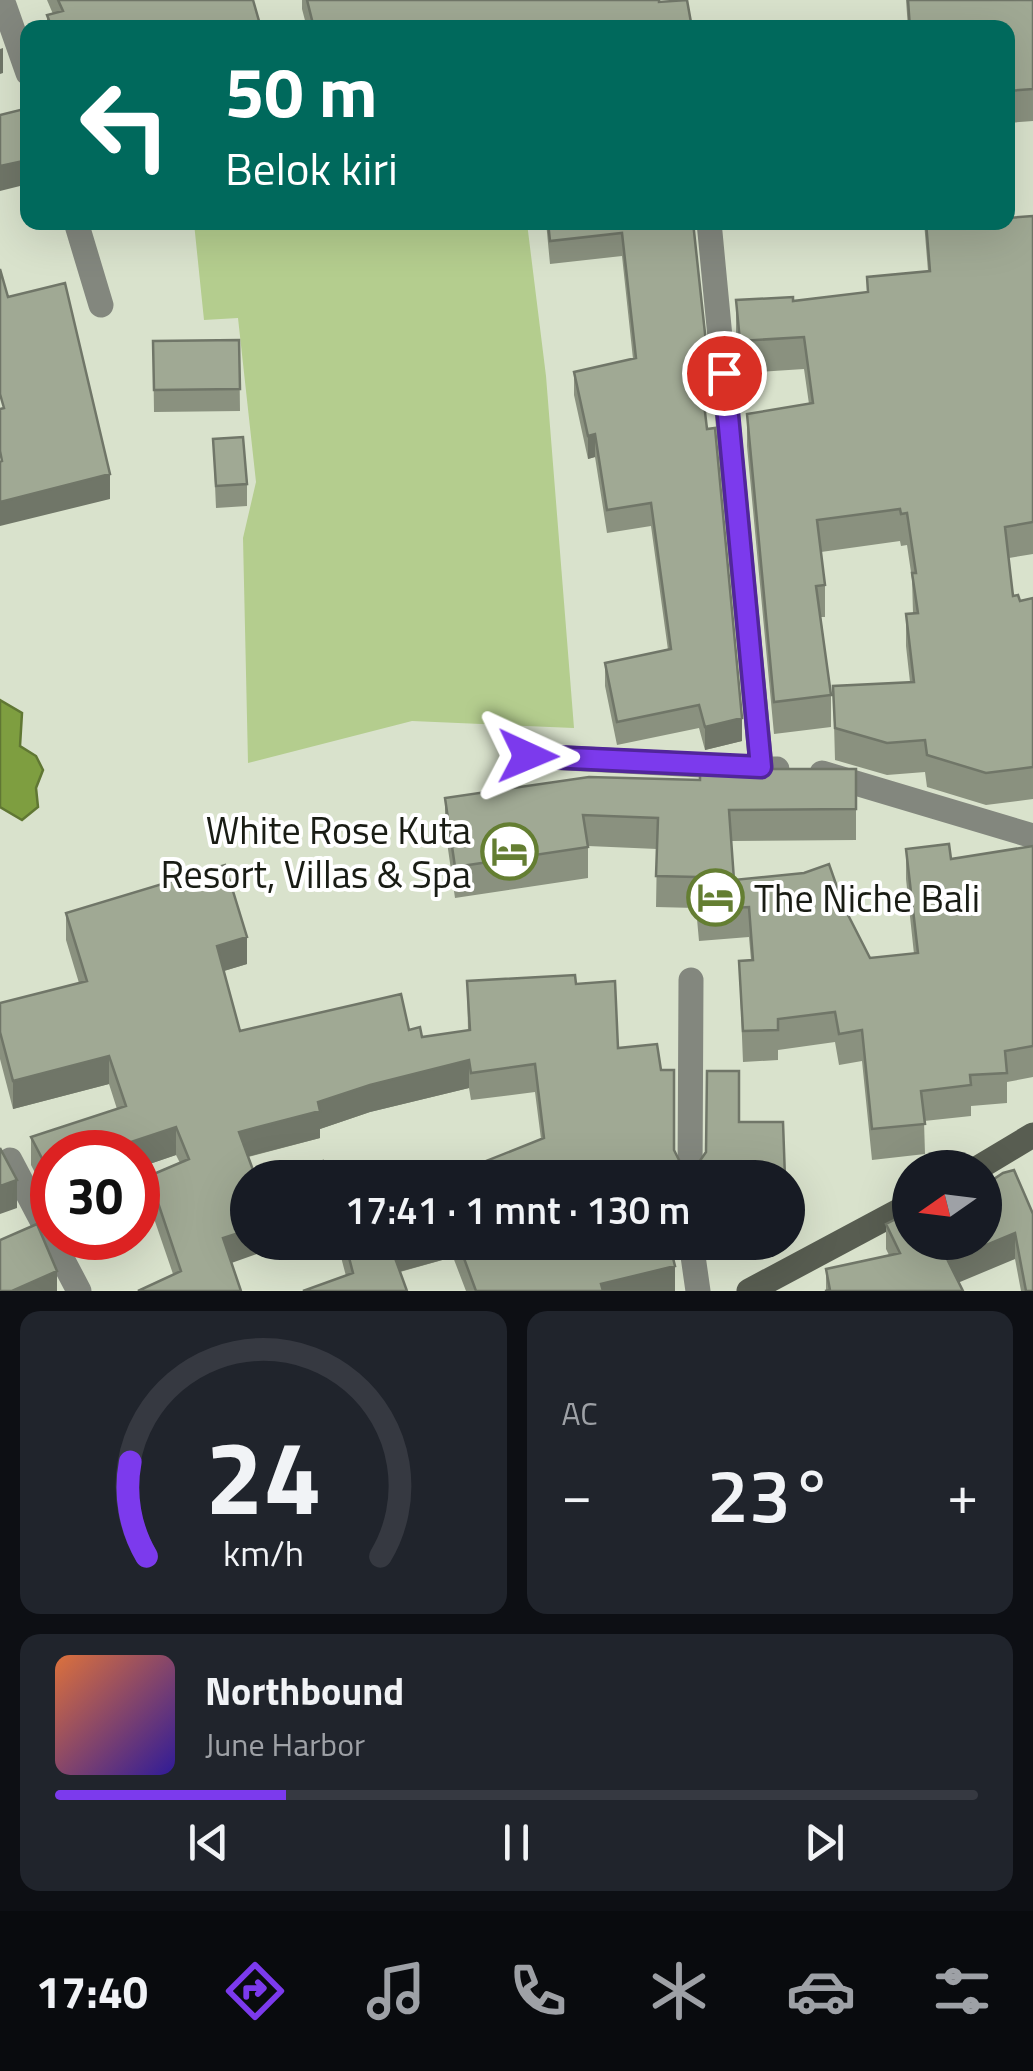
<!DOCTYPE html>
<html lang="id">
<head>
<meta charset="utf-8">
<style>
  :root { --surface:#171b24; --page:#20242c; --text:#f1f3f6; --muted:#9ea1a6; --line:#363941; --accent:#7c3aed }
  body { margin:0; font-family:"Titillium Web",sans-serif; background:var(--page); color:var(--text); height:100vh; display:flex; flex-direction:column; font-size:38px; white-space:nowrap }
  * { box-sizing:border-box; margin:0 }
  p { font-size:32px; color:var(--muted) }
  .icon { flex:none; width:55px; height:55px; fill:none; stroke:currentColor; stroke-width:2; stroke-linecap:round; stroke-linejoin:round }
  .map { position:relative; height:1291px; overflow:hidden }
  .details { display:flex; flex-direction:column; gap:20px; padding:20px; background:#0d0f14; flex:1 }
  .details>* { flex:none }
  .banner { position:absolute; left:20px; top:20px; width:995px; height:210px; border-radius:20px; box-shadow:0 10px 40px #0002; background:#00695c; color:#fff; overflow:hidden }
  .needle { width:65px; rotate:256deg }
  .tools { position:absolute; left:892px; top:1150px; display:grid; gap:20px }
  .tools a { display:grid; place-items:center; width:110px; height:110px; border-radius:50%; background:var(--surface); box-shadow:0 10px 40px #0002; font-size:50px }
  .speed { position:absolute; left:30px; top:1130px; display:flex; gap:20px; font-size:50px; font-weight:700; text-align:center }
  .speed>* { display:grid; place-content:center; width:130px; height:130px; border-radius:50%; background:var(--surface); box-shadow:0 10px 40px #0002; line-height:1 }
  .speed .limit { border:15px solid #d22; background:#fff; color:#111 }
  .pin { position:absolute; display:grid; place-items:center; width:85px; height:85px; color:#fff; margin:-42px; border:5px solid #fff; border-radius:50%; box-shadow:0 2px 10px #0007 }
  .me { position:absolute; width:110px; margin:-55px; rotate:91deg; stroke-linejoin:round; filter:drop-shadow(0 0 8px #0008) }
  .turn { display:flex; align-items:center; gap:35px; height:210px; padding:0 40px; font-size:45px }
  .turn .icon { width:130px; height:130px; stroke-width:2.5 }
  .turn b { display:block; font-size:70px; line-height:85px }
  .big { font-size:75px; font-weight:600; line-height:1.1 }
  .details .card { flex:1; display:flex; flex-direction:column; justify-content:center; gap:15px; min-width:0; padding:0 35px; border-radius:20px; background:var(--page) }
  .details .dial { align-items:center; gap:0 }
  .dial svg { height:260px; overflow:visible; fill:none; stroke:var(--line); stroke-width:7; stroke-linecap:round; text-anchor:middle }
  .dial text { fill:var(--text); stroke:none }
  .song { display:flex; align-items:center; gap:30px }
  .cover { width:120px; height:120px; border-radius:15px; background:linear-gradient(135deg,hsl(20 70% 55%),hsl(250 70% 35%)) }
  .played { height:10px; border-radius:5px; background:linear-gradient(90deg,var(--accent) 25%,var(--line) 25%) }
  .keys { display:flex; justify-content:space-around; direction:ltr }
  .heat { display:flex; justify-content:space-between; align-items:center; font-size:55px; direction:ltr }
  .details .tiles { flex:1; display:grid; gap:20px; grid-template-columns:1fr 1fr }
  .card:last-child { grid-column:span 2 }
  .trip { position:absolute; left:230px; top:1160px; width:575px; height:100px; border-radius:50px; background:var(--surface); box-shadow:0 10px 40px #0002; font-weight:600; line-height:100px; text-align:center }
  .tab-bar { display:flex; height:160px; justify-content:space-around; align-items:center; background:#090b0e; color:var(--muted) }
  .tab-bar .icon { width:70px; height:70px }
  .tab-bar .active { color:var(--accent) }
  .tab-bar b { font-size:45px; color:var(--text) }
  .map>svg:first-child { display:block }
  .green { fill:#b4cd8e }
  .water { fill:#7e9e40; stroke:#607733; stroke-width:2.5 }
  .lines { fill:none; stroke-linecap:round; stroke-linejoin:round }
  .street { stroke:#83877e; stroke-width:25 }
  .secondary { stroke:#585d51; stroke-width:25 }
  .wall { fill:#8a917f }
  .shaded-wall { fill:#707668 }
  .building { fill:#a0a994; stroke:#707668; stroke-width:2.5 }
  .route-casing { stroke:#51269a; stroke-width:25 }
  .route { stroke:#7c3aed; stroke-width:18 }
  .labels { text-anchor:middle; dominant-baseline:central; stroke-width:8; stroke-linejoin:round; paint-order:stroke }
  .poi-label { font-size:38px; fill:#191c14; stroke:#fff; text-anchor:end }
</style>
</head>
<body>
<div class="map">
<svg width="1033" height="1291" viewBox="0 0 1033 1291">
  <rect width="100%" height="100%" fill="#d9e2cc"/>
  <path class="green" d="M 194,223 L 527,223 L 546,376 L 574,728 L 412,721 L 248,763 L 243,538 L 256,482 L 238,318 L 204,320 Z"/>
  <path class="water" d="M 0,700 L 22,713 L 20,746 L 36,756 L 43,770 L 36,788 L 38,807 L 22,820 L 0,807 Z"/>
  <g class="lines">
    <path class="street" d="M 4,5 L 28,73
      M 76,222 L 101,305
      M 709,222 L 761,767
      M 528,756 L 777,769
      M 822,773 L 1033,836
      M 10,1160 L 79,1291
      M 690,1178 L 691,980
      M 691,1242 L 698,1291"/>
    <path class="secondary" d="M 978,1168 L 1033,1135
      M 749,1291 L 910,1205"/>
  </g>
  <path class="wall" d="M 47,0 L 253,0 L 259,28 L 47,28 L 47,15 L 53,14 Z
    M 302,0 L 659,0 L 659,2 L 692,28 L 307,28 L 302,9 Z
    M 906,0 L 1033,0 L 1033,121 L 1008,123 L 1008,28 L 908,28 Z
    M 1033,216 L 1033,554 L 1009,558 L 1013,596 L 1020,601 L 1033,598 L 1033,799 L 986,805 L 927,787 L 925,772 L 887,775 L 835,760 L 833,686 L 910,682 L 906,646 L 906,614 L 913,613 L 912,579 L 907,545 L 901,546 L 900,541 L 821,552 L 825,585 L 825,617 L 821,617 L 831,695 L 831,727 L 774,734 L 747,446 L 747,414 L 809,404 L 804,369 L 740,373 L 736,332 L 736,300 L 793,301 L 867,292 L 867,277 L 928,271 L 924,222 L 1008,222 Z
    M 546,222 L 693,222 L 707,352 L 707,375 L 701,376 L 742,741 L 705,750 L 699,728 L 617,745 L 605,686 L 605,663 L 668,650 L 651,526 L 607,533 L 595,457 L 588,459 L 574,395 L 574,372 L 633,359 L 622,256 L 550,264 Z
    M 239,340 L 240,411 L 154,412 L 153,341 Z
    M 213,439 L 247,484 L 247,506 L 216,508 Z
    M 856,769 L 856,840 L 731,841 L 734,880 L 844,907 L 870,958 L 914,954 L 906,879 L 906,849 L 951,859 L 1033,846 L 1033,1077 L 1007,1082 L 1007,1103 L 971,1106 L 971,1116 L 924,1121 L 925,1154 L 872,1160 L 862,1061 L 839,1065 L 835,1042 L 778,1050 L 778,1060 L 743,1062 L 739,961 L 751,960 L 749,937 L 699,941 L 696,908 L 656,907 L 657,849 L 588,846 L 588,878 L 455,898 L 445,828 L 445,798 Z
    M 66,913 L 247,964 L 224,971 L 240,1031 L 409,1030 L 422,1037 L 468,1030 L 467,981 L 576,984 L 618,1048 L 661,1070 L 674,1151 L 681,1164 L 697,1165 L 739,1122 L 785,1178 L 466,1177 L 466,1169 L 541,1139 L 535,1092 L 471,1100 L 469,1088 L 370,1112 L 320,1129 L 320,1138 L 248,1157 L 271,1242 L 271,1249 L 173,1274 L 149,1204 L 149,1176 L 180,1163 L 176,1155 L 48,1198 L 31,1165 L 31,1137 L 117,1109 L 109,1084 L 13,1109 L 0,1059 L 0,1003 L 79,983 L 66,940 Z
    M 1003,1173 L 1033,1291 L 1021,1291 L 1015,1259 L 826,1291 L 826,1269 L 889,1255 L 886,1249 L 886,1224 L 910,1242 Z
    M 337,1242 L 677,1242 L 676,1250 L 671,1250 L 675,1291 L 466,1291 L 453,1257 L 400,1272 L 346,1276 Z
    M 705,1242 L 738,1242 L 738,1250 L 709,1250 Z"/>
  <path class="shaded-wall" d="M 259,21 L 259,28 L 237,28 Z
    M 3,48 L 3,73 L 0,74 L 0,49 Z
    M 28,160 L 28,184 L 0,191 L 0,166 Z
    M 595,434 L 595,457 L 588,459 L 588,436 Z
    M 110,474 L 110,499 L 0,526 L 0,502 Z
    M 742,718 L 742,741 L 705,750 L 705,727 Z
    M 247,937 L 247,964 L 217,973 L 217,946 Z
    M 109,1056 L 109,1084 L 13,1109 L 13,1081 Z
    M 469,1060 L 469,1088 L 370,1112 L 320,1129 L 320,1138 L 239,1159 L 239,1132 L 318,1102 L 370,1085 Z
    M 176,1127 L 176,1155 L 138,1168 L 138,1152 L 101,1152 Z
    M 52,1169 L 52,1196 L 48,1198 L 48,1170 Z
    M 17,1180 L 17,1208 L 0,1214 L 0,1186 Z
    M 248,1230 L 248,1242 L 271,1242 L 271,1249 L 223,1266 L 223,1238 Z
    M 1015,1233 L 1015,1259 L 948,1287 L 948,1261 Z
    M 406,1242 L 453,1242 L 453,1257 L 391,1274 L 391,1247 Z
    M 675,1266 L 675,1291 L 601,1291 L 601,1284 Z
    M 57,1271 L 57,1291 L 12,1291 Z"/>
  <path class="building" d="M 58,0 L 253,0 L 259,21 L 237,28 L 52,28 L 47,15 L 63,11 Z
    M 307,0 L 659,0 L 659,2 L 687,0 L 692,28 L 314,28 Z
    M 908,0 L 1033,0 L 1033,89 L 1008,91 L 1008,28 L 910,28 Z
    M 28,108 L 28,160 L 0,166 L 0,115 Z
    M 1033,216 L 1033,522 L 1005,527 L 1013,596 L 1018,595 L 1020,601 L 1033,598 L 1033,767 L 986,773 L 927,755 L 925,740 L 887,743 L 835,728 L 833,686 L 914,682 L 906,614 L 918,613 L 912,573 L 916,573 L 907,513 L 901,514 L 900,509 L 817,520 L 825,585 L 816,586 L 831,695 L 774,702 L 747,414 L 813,403 L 804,337 L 740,341 L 736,300 L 793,297 L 793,301 L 868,292 L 867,277 L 930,271 L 926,222 L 1008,222 L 1008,218 Z
    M 548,222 L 693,222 L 707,352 L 698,353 L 707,429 L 715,428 L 742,718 L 705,727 L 699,705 L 617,722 L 605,663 L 671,649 L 651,503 L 607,510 L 595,434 L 588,436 L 574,372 L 636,358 L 622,233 L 550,241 Z
    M 0,269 L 8,297 L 65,283 L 110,474 L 0,502 L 0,462 L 2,461 L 0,451 L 0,409 L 4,408 L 0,394 Z
    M 239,340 L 240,389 L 154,390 L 153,341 Z
    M 243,437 L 247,484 L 216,486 L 213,439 Z
    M 700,769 L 856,769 L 856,809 L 729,810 L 734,880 L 804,873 L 829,864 L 844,907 L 870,958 L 918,953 L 906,849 L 949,844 L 951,859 L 1033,846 L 1033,1046 L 1005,1051 L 1007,1073 L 970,1075 L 971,1085 L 921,1091 L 925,1124 L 872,1129 L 862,1030 L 839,1034 L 835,1012 L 778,1019 L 778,1030 L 743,1031 L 739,961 L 753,960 L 749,907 L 699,910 L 696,877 L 656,876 L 658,818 L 583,815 L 588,847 L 455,867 L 445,798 L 589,777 L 700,780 Z
    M 225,865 L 247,937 L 217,946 L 240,1031 L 401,994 L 409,1030 L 420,1027 L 422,1037 L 470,1030 L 467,981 L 575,975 L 576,984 L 615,981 L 618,1048 L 657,1044 L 661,1070 L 674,1070 L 674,1150 L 681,1164 L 697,1165 L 706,1152 L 707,1071 L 739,1071 L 739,1122 L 783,1122 L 785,1178 L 464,1178 L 468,1176 L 466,1169 L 544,1138 L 535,1064 L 471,1073 L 469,1060 L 370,1085 L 318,1102 L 320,1111 L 239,1132 L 256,1178 L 248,1178 L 248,1230 L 223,1238 L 241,1291 L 138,1291 L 181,1271 L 149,1176 L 189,1159 L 176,1127 L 101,1152 L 52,1152 L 52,1169 L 48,1170 L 31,1137 L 126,1106 L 109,1056 L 13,1081 L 0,1032 L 0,1003 L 87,981 L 66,913 Z
    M 0,1148 L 17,1180 L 0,1186 Z
    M 323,1161 L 328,1178 L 263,1178 Z
    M 1014,1170 L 1033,1214 L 1033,1291 L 1026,1291 L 1015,1233 L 948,1261 L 963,1291 L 825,1291 L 830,1290 L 826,1269 L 900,1253 L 886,1224 L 910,1212 L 910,1242 L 985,1242 L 985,1185 L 1003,1173 Z
    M 37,1224 L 57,1271 L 12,1291 L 0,1291 L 0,1240 Z
    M 345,1242 L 406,1242 L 391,1247 L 407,1291 L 303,1291 L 353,1273 Z
    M 458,1242 L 669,1242 L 675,1266 L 601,1284 L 603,1291 L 476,1291 Z"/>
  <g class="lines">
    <defs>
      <path id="route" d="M 528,756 L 761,767 L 724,373"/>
    </defs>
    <use href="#route" class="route-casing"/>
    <use href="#route" class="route"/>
  </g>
  <defs>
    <symbol id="hotel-ring" viewBox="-11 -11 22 22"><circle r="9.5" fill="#fff" stroke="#647e32" stroke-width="1.5"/><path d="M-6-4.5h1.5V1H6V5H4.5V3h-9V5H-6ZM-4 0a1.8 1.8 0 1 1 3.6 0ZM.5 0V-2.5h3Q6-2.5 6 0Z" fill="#647e32"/></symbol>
  </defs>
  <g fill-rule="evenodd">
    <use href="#hotel-ring" x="478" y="820" width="63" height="63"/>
    <use href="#hotel-ring" x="684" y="866" width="63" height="63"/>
  </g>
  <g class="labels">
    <g class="poi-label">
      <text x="471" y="830">White Rose Kuta<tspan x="471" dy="44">Resort, Villas &amp; Spa</tspan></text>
      <text x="754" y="898" text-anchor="start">The Niche Bali</text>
    </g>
  </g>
</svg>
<div class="tools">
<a><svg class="needle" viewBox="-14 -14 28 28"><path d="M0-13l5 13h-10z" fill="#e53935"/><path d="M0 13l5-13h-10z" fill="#9ea1a6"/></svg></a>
</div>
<div class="speed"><div class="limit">30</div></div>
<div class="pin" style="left:724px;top:373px;background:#d93025"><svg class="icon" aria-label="arrive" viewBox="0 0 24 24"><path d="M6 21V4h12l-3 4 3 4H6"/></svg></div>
<svg class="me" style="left:528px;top:756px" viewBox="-20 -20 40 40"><path d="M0-17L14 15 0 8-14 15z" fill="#7c3aed" stroke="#fff" stroke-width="4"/></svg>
<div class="trip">17:41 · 1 mnt · 130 m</div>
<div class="banner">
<div class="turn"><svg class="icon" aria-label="left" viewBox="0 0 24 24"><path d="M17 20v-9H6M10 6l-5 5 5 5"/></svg><div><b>50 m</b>Belok kiri</div></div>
</div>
</div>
<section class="details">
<div class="tiles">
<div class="card dial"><svg viewBox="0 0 100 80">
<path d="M14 69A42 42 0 1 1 86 69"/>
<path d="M14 69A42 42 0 0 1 9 40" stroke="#7c3aed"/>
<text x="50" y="56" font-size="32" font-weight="700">24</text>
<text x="50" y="72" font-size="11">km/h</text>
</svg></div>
<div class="card"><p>AC</p>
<div class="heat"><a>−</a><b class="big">23°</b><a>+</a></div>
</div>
<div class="card">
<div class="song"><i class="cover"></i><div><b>Northbound</b><p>June Harbor</p></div></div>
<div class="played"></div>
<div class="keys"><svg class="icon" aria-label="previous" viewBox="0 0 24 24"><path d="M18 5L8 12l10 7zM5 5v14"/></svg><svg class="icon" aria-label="pause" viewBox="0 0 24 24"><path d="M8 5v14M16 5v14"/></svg><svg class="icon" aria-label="next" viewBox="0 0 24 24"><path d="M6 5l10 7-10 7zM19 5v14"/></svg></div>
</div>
</div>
</section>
<nav class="tab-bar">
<b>17:40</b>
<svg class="icon active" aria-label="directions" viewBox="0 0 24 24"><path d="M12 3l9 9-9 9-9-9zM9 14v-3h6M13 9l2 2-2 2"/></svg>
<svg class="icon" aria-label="music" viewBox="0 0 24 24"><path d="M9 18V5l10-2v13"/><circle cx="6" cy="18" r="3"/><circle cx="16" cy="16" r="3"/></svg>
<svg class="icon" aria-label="phone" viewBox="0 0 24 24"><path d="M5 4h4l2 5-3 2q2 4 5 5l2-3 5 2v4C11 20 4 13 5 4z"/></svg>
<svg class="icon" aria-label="climate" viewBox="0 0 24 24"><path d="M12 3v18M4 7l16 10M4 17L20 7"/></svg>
<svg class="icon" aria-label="car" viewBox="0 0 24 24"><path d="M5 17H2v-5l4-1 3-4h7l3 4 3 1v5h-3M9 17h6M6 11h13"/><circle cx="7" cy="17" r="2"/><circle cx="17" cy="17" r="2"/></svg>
<svg class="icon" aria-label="filters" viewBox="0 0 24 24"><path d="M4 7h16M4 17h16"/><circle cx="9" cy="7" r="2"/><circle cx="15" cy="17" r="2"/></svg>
</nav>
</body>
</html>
